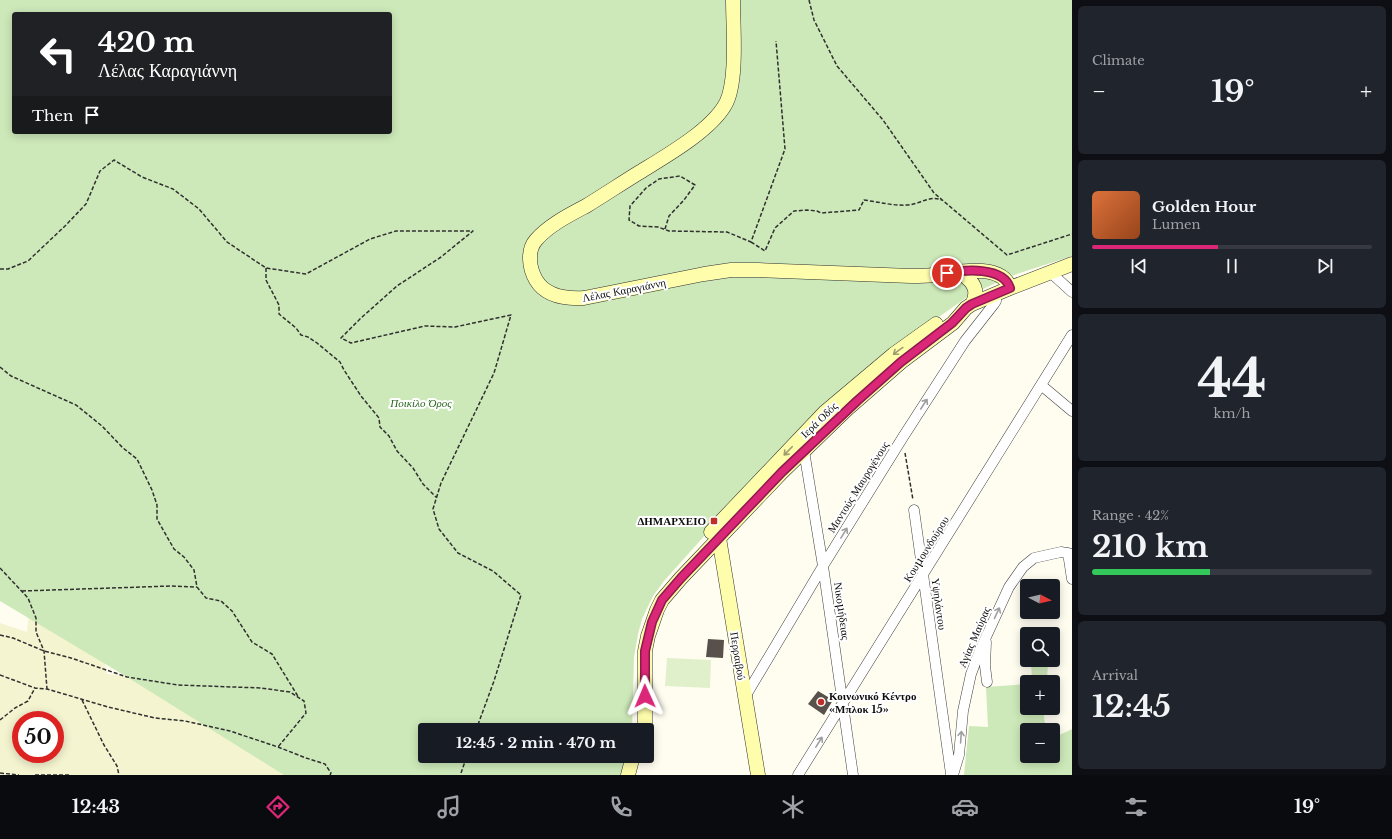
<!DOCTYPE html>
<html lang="en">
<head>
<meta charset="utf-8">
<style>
  :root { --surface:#171b24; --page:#20242c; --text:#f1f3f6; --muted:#9ea1a6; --line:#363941; --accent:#db2777 }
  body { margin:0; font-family:"Libre Baskerville",serif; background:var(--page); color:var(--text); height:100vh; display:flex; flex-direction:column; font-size:15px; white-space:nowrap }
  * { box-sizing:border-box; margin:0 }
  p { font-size:13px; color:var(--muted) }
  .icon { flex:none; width:22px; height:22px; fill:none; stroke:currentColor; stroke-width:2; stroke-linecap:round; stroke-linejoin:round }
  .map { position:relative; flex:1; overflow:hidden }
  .panel { display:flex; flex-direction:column; gap:6px; padding:6px; background:#0d0f14; width:320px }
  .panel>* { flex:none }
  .top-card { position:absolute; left:12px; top:12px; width:380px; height:122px; border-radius:4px; box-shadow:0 2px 10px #0003; background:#202124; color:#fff; overflow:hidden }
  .needle { width:26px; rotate:97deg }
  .controls { position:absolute; left:1020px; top:579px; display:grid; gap:8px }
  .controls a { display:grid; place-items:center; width:40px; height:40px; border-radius:4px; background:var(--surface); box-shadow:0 2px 10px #0003; font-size:20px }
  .speed { position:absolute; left:12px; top:711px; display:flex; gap:8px; font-size:20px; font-weight:700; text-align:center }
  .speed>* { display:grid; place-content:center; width:52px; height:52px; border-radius:50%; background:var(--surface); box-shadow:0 2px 10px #0003; line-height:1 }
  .speed .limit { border:6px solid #d22; background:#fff; color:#111 }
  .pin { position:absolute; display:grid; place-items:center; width:34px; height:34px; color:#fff; margin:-17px; border:2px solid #fff; border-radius:50%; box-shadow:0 1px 4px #0007 }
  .me { position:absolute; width:44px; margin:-22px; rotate:359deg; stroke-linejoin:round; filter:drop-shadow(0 0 3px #0008) }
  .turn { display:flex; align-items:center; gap:14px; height:84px; padding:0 20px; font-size:18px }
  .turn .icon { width:52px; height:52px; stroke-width:2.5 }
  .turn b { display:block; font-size:28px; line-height:34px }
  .then { display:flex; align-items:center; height:38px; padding:0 20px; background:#0003; gap:8px; font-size:15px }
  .big { font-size:30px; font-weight:800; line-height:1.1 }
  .panel .widget { flex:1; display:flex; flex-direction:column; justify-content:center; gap:6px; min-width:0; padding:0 14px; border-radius:6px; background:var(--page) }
  .panel .dial { align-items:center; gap:0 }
  .dial b { font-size:52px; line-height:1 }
  .song { display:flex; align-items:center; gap:12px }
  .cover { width:48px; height:48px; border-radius:6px; background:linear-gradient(135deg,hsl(20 70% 55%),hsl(20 70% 35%)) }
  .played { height:4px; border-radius:2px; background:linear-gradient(90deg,var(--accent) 45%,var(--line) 45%) }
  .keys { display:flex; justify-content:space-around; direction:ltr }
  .heat { display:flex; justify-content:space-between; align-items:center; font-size:22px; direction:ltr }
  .charge { height:6px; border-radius:3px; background:linear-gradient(90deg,#34c759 42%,var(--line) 0) }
  .trip { position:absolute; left:418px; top:723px; width:236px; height:40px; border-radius:4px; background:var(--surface); box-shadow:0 2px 10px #0003; font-weight:800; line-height:40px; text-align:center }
  .tab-bar { display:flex; height:64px; justify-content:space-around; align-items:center; background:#090b0e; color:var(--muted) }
  .tab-bar .icon { width:28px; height:28px }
  .tab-bar .selected { color:var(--accent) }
  .tab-bar b { font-size:18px; color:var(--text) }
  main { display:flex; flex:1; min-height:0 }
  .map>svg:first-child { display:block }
  .farmland { fill:#f4f4d0; fill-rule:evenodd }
  .green { fill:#cde9b9; fill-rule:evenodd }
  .pitch { fill:#e0f0cb }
  .building { fill:#57504b }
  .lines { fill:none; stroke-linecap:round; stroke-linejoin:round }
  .street-casing { stroke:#414141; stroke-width:11 }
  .secondary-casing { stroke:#303030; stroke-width:15 }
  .path { stroke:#303030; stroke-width:1.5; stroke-dasharray:4 2; stroke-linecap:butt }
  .street { stroke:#fff; stroke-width:10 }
  .secondary { stroke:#fefdac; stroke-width:14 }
  .oneway { stroke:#9e9d6d }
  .oneway2 { stroke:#9f9f9f }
  .route-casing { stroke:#8e194d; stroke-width:10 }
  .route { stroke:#db2777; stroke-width:7 }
  .poi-dot { fill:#bd2f28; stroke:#fff; stroke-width:1.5 }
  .labels { text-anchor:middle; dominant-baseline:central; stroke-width:4; stroke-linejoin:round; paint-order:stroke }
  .street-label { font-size:11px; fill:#0e0e0e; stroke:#fff }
  .park-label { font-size:11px; font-style:italic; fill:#27651f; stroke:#fff }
  .poi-label { font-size:11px; font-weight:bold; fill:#0e0e0e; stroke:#fff; text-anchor:end }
</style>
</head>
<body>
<main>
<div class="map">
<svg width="1072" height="775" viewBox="0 0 1072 775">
  <rect width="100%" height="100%" fill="#fffdf0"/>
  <path class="farmland" d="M 29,611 L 102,647 L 107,674 L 150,679 L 371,775 L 0,775 L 0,623 L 27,632 ZM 21,720 L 55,720 L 55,754 L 21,754 Z"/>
  <path class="green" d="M 0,0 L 1072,0 L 1072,256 L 1011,276 L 970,295 L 909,338 L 723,515 L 664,581 L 653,596 L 642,619 L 638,634 L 634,657 L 632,730 L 425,730 L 425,756 L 629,756 L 623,775 L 284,775 L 127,677 L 0,601 ZM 14,14 L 390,14 L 390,132 L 14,132 Z
    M 1031,660 L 1048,660 L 1047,682 L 1032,682 Z
    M 1027,684 L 1027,708 L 1045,708 L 1044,717 L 1046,730 L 1027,730 L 1027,756 L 1053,756 L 1053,738 L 1072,729 L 1072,775 L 964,775 L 969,726 L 988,727 L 986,687 Z"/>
  <path class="pitch" d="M 667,658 L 711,660 L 710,688 L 665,686 Z"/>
  <path class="building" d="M 708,639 L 724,640 L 723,658 L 706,657 Z
    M 818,691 L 833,700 L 824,715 L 808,704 Z"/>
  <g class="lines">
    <defs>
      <path id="street" d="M 1050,272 L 1072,292
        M 1041,385 L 1072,411
        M 804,451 L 823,566 L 853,775
        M 914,510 L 951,774
        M 1068,553 L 1072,579
        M 986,642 L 985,666 L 987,682
        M 745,697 L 823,566 L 903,437 L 965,341 L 994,304 L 996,301 L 996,294
        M 798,775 L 1072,335
        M 953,775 L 959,755 L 963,711 L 971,674 L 980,650 L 1009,587 L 1023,567 L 1034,558 L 1061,552 L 1072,554"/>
      <path id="secondary" d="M 733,0 C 733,27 738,83 725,105 C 710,131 666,156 640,172 C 622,183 604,195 586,206 C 569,215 549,225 536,240 C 527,250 529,268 536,280 C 546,297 566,299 584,298 L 704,274 L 731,270 L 758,270 L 911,276 C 918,276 926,276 933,275 C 952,273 1002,261 1010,288
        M 967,278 C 976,285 978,294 972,304
        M 711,532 L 825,412 L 894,354 L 936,324
        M 719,538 L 758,775
        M 645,730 L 645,651 L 648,636 L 657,610 L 662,600 L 681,578 L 782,472 L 847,409 L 901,362 L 953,323 L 966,308 L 972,304 L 1010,288 L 1072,264
        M 628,775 L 633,756"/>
    </defs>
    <use href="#street" class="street-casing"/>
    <use href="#secondary" class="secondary-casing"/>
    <path class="path" d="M 809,0 L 814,20 L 837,66 L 883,120 L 934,193 L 1007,255 L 1072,234
      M 665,229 L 669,216 L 684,200 L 695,185 L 680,176 L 659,179 L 646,188 L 630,206 L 629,220 L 639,226 L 658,227 L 669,231 L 727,232 L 751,242 L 785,149 L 776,41
      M 751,242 L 765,251 L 775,228 L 794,211 L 807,210 L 817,211 L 821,213 L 859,210 L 864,200 C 879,202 893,206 908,205 C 920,204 930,195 942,200
      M 266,268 L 266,280 L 279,305 L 279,314 L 296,328 L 301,335 L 308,337 L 317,343 L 340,362 L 344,370 L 361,396 L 379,418 L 380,427 L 389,436 L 397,451 L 413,468 L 423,484 L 436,497
      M 0,269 L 8,269 L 28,261 L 65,226 L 86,204 L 100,171 L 114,160 L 142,177 L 173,189 L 199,209 L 227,242 L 266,268 L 306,274 L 370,239 L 396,231 L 473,231 L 441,257 L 397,286 L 361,318 L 341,338 L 351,343 L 425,326 L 455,327 L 511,315 L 494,373 L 441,483 L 433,509 L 439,529 L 458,553 L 493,571 L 521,595 L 494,681 L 476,730
      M 0,367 L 11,376 L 76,405 L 102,426 L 123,448 L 137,459 L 152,490 L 157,505 L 157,519 L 174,549 L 184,557 L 194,570 L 197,587 L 206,598 L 221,601 L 232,611 L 252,642 L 272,654 L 299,698
      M 905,453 L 913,500
      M 0,568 L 28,598 L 36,618 L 36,632 L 44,651 L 47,689
      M 22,591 L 171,586 L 197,587
      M 0,635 L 13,638 L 44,651 L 71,658 L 127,677 L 178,685 L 261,688 L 290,692 L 304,701 L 306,713 L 278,747
      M 0,675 L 35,688 L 47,689 L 108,707 L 155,718 L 185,721 L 230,731 L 278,747 L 306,758 L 325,764 L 331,773 L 330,775
      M 82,700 L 104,745 L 117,766 L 119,775
      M 0,720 L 15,708 L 28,701 L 35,688
      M 0,773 L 19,775
      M 461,773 L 467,756
      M 35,775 L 69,775"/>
    <use href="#street" class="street"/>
    <use href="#secondary" class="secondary"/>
  </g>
  <defs><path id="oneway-shaft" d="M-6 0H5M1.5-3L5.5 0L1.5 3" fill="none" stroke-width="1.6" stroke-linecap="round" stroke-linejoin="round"/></defs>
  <g class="oneway">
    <use href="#oneway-shaft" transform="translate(898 351) rotate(144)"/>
    <use href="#oneway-shaft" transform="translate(788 451) rotate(134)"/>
  </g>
  <g class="oneway2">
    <use href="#oneway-shaft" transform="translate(924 404) rotate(-57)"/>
    <use href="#oneway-shaft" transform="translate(844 533) rotate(-58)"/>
    <use href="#oneway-shaft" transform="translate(997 613) rotate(-65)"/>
    <use href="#oneway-shaft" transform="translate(961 737) rotate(-86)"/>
    <use href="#oneway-shaft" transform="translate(819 742) rotate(-58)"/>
  </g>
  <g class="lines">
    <defs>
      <path id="route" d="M 645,696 L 645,651 L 652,622 L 662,600 L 681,578 L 782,472 L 857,401 L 901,362 L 952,323 L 966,308 L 972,304 L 1010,288 C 1003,266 964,270 947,273"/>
    </defs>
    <use href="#route" class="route-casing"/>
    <use href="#route" class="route"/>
  </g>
  <g class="poi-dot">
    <rect x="710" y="517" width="8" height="8" rx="2"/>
    <circle cx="821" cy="702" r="4"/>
  </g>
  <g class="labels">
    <g class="street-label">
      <text transform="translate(624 290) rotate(-11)">Λέλας Καραγιάννη</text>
      <text transform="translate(819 420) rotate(-44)">Ιερά Οδός</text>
      <text transform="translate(858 487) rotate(-58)">Μαντούς Μαυρογένους</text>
      <text transform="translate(926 549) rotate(-58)">Κουμουνδούρου</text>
      <text transform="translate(939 604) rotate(82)">Υψηλάντου</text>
      <text transform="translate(842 611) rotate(82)">Νικομήδειας</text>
      <text transform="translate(974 637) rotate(-67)">Αγίας Μαύρας</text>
      <text transform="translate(738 656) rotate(81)">Περραιβού</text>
    </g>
    <g class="park-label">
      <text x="421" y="403">Ποικίλο Όρος</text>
    </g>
    <g class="poi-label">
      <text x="706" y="521">ΔΗΜΑΡΧΕΙΟ</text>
      <text x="829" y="696" text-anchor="start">Κοινωνικό Κέντρο<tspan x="829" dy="13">«Μπλοκ 15»</tspan></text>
    </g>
  </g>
</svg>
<div class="controls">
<a><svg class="needle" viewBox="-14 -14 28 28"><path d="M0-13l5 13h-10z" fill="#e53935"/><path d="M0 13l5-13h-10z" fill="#9ea1a6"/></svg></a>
<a><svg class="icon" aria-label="search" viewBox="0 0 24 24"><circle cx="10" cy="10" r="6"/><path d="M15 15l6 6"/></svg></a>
<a>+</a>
<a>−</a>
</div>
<div class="speed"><div class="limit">50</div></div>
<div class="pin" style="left:947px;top:273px;background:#d93025"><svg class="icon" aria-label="arrive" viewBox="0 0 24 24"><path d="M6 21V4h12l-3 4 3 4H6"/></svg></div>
<svg class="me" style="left:645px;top:696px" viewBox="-20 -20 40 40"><path d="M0-17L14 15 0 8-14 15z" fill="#db2777" stroke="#fff" stroke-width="4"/></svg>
<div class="trip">12:45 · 2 min · 470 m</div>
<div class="top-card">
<div class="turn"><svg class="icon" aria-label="left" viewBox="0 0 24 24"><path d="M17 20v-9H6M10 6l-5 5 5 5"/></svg><div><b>420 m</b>Λέλας Καραγιάννη</div></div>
<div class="then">Then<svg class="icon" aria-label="arrive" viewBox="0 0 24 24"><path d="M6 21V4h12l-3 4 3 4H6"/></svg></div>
</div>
</div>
<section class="panel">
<div class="widget"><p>Climate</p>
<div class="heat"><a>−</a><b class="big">19°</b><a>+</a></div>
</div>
<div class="widget">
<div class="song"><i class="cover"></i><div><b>Golden Hour</b><p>Lumen</p></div></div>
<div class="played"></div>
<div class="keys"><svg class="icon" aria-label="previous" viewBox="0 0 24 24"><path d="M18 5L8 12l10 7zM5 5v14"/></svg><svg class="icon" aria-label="pause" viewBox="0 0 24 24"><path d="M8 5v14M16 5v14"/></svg><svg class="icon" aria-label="next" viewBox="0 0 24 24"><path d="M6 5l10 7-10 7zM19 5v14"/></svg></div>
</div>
<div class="widget dial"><b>44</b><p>km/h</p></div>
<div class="widget"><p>Range · 42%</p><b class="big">210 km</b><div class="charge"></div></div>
<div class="widget"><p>Arrival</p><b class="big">12:45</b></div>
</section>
</main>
<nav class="tab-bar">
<b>12:43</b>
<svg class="icon selected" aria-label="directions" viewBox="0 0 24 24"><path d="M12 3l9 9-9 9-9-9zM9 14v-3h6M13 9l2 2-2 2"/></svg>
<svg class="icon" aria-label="music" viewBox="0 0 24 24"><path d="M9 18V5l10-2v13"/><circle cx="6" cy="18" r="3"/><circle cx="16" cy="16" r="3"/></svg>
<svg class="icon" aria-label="phone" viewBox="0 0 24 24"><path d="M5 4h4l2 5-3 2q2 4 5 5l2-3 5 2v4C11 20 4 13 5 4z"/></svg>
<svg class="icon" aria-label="climate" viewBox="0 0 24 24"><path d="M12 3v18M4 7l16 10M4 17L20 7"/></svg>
<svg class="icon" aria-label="car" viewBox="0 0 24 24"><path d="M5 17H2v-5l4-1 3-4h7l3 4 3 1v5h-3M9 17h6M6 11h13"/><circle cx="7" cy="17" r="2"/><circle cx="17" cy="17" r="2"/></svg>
<svg class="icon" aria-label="filters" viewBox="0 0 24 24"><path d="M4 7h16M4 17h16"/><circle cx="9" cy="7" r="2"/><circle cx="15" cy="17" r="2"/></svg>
<b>19°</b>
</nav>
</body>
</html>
